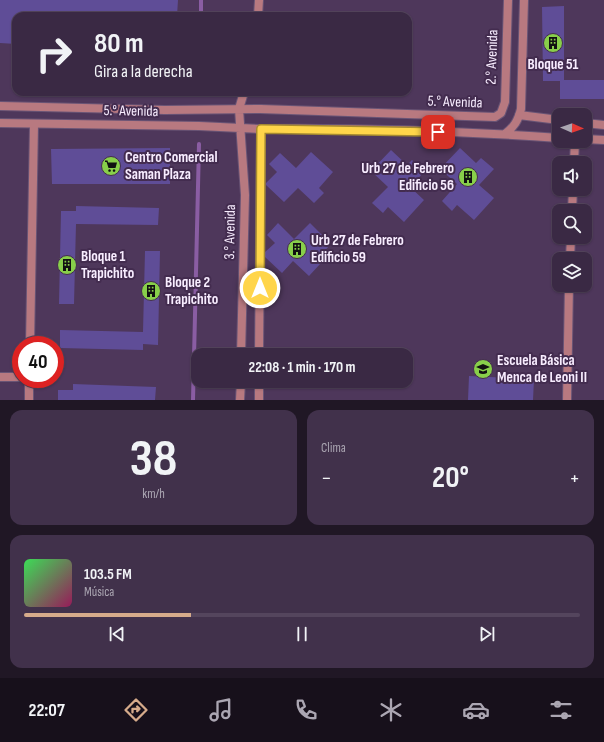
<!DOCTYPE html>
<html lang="es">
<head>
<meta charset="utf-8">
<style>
  :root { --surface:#3a2944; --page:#41314b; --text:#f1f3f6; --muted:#aba6b2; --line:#54455d; --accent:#d6ab8b }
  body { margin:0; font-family:"Sofia Sans Condensed",sans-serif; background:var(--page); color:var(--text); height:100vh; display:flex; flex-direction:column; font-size:15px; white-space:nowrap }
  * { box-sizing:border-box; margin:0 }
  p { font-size:13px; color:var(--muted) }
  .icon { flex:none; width:22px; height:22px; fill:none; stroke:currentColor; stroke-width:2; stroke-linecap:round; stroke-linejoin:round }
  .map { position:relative; height:400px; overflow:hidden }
  .panel { display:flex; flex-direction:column; gap:10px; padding:10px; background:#201725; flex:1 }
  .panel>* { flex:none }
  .top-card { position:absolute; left:12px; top:12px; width:400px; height:84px; border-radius:12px; box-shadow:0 1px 3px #0004,0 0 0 1px var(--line); background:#3a2944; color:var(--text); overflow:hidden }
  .needle { width:26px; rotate:92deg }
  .fabs { position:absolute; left:552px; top:108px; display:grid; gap:8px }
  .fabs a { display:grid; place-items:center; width:40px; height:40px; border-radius:8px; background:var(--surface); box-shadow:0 1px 3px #0004,0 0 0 1px var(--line); font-size:20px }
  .speed { position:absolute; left:12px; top:336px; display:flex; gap:8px; font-size:20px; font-weight:700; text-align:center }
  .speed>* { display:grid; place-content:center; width:52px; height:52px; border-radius:50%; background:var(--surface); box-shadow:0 1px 3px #0004,0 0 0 1px var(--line); line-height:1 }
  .speed .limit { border:6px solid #d22; background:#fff; color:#111 }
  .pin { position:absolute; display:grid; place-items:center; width:34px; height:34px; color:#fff; margin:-17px; border-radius:8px; box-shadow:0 2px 6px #0006 }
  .me { position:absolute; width:44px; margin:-22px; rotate:0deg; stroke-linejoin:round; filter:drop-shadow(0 0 3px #0008) }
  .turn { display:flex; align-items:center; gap:14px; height:84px; padding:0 16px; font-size:18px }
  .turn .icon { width:52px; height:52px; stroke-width:2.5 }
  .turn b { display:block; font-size:28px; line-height:34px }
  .big { font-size:30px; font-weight:700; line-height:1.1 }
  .panel .widget { flex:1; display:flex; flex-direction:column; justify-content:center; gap:6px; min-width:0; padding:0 14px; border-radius:12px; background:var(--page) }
  .panel .dial { align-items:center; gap:0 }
  .dial b { font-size:52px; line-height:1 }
  .song { display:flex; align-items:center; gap:12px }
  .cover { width:48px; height:48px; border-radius:6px; background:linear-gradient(135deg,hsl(130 70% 55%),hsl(330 70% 35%)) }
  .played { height:4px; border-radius:2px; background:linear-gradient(90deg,var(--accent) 30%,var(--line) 30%) }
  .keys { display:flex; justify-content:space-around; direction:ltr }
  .heat { display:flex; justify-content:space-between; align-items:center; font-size:22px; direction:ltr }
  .panel .tiles { flex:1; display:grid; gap:10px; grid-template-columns:1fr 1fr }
  .widget:last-child { grid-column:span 2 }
  .trip { position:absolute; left:191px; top:348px; width:222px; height:40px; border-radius:12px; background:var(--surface); box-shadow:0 1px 3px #0004,0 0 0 1px var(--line); font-weight:700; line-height:40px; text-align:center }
  .menu { display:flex; height:64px; justify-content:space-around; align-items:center; background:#17101b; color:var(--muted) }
  .menu .icon { width:28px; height:28px }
  .menu .active { color:var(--accent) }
  .menu b { font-size:18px; color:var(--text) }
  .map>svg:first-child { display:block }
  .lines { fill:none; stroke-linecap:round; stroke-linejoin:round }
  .stream { stroke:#8a5da3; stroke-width:4 }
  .building { fill:#5f4d97 }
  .minor-casing { stroke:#695475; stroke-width:10 }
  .tertiary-casing { stroke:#695475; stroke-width:10 }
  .minor { stroke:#b87980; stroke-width:8 }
  .tertiary { stroke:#b87980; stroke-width:8 }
  .route-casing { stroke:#a68a30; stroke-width:10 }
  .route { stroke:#ffd54a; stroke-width:7 }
  .labels { text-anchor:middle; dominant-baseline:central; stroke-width:4; stroke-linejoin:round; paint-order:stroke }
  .street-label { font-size:15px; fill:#f8edff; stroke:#432c4f }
  .poi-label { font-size:15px; font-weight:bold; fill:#f8edff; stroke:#432c4f; text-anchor:start }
</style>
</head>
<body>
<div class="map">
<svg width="604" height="400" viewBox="0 0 604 400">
  <rect width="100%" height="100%" fill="#4e375b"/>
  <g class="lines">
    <path class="stream" d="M 201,16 L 201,0
      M 200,94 L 200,92
      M 193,400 L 199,144"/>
  </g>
  <path class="building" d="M 0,0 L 178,0 L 177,16 L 16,16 L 16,44 L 0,43 Z
    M 564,6 L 564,80 L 604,80 L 604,99 L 560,99 L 560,81 L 543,81 L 542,7 Z
    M 170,148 L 170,184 L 52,184 L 51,149 Z
    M 460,148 L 476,163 L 481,158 L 494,169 L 479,185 L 494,198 L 474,220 L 457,205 L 452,211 L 442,201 L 457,184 L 440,169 Z
    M 391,150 L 407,165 L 412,160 L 424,172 L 410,187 L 424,200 L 404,222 L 388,207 L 383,213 L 372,203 L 388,187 L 371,171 Z
    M 311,152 L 333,172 L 319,188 L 324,193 L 314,203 L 298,188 L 284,202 L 266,185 L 266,183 L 277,172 L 269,164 L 280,153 L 296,168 Z
    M 76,206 L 159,208 L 158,225 L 76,224 L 74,304 L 59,304 L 61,211 L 76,211 Z
    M 278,223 L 294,239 L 310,223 L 331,244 L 317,259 L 321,263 L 309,276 L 293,261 L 282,273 L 265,257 L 265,252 L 275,243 L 267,235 Z
    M 145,251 L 160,251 L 158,345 L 143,344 L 143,350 L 60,348 L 60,330 L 143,332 Z
    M 469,376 L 534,379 L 533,400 L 468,400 Z
    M 73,384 L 156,387 L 155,400 L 58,400 L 58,390 L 73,390 Z"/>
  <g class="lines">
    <defs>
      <path id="minor" d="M 258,16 L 259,0
        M 239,109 L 244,92
        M 260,109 L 495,117 L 501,113 L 505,102 L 508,0
        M 519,115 L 559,120
        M 585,123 L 604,125
        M 261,129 C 360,128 460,131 559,138
        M 505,134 C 514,127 518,121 521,109 L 524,0
        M 585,139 L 604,140
        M 574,163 L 575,141
        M 572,211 L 573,189
        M 570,259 L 571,237
        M 30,345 L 34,124
        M 0,377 L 21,377
        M 29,400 L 29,379
        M 567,400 L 569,285"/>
      <path id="tertiary" d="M 0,106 L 165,110 L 260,109
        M 239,109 L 245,195 L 241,355
        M 0,123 L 199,126 L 261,129 L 259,355
        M 240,400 L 241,381
        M 259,400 L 259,381"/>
    </defs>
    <use href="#minor" class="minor-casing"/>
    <use href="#tertiary" class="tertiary-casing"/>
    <use href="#minor" class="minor"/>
    <use href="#tertiary" class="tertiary"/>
  </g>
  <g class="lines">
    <defs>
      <path id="route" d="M 260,288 L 261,129 L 438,132"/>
    </defs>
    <use href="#route" class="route-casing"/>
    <use href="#route" class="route"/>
  </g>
  <defs>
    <symbol id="building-disc" viewBox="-11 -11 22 22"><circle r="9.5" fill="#88cf4a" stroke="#432c4f"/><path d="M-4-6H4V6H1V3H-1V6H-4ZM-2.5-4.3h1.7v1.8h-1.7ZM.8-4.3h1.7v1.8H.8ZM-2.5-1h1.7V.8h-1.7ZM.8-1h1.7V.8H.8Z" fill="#111"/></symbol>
    <symbol id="supermarket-disc" viewBox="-11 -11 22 22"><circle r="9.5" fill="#88cf4a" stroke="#432c4f"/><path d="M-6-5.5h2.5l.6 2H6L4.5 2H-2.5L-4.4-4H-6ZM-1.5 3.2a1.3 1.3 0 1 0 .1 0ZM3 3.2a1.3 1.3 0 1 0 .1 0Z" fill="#111"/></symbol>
    <symbol id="school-disc" viewBox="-11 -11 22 22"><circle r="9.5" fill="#88cf4a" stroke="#432c4f"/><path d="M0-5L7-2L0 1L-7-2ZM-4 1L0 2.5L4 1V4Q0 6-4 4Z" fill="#111"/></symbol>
  </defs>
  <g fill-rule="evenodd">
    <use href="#building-disc" x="542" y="32" width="22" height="22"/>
    <use href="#supermarket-disc" x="100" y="155" width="22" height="22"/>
    <use href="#building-disc" x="457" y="166" width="22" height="22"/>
    <use href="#building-disc" x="286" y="238" width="22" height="22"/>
    <use href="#building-disc" x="56" y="254" width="22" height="22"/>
    <use href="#building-disc" x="140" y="280" width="22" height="22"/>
    <use href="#school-disc" x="472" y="358" width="22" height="22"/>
  </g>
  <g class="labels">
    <g class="street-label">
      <text transform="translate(492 57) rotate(-88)">2.° Avenida</text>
      <text transform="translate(455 102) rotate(2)">5.° Avenida</text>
      <text transform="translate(131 111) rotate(1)">5.° Avenida</text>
      <text transform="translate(230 232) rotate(-89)">3.° Avenida</text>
    </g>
    <g class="poi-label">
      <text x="553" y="64" text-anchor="middle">Bloque 51</text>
      <text x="125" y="157">Centro Comercial<tspan x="125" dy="17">Saman Plaza</tspan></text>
      <text x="454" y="168" text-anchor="end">Urb 27 de Febrero<tspan x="454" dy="17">Edificio 56</tspan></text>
      <text x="311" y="240">Urb 27 de Febrero<tspan x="311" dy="17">Edificio 59</tspan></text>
      <text x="81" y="256">Bloque 1<tspan x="81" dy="17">Trapichito</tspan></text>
      <text x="165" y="282">Bloque 2<tspan x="165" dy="17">Trapichito</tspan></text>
      <text x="497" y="360">Escuela Básica<tspan x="497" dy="17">Menca de Leoni II</tspan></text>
    </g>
  </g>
</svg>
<div class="fabs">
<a><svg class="needle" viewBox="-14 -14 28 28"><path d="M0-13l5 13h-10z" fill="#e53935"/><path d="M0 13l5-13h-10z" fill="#aba6b2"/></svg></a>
<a><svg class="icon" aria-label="sound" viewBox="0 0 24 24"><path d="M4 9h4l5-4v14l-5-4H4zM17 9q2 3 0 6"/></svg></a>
<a><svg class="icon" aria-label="search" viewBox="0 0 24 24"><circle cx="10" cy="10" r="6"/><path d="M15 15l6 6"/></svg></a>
<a><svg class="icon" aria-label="layers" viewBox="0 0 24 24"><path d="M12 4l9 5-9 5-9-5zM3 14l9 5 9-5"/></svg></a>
</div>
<div class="speed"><div class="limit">40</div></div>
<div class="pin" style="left:438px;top:132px;background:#d93025"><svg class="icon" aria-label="arrive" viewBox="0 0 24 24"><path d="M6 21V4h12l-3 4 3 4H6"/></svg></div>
<svg class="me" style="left:260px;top:288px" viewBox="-20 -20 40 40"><circle r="17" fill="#ffd54a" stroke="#fff" stroke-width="3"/><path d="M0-11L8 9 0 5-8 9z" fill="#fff"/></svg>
<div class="trip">22:08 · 1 min · 170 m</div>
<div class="top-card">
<div class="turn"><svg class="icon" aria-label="right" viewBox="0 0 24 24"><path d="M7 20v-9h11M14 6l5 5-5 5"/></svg><div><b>80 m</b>Gira a la derecha</div></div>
</div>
</div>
<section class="panel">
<div class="tiles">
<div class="widget dial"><b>38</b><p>km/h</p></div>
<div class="widget"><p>Clima</p>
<div class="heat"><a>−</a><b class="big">20°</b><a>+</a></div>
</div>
<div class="widget">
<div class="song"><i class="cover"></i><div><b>103.5 FM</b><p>Música</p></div></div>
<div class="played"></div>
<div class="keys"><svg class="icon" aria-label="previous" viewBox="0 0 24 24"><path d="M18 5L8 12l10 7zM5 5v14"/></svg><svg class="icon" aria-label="pause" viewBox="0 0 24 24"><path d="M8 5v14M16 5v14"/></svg><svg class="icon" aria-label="next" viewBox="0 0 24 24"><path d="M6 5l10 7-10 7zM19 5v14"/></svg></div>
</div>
</div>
</section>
<nav class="menu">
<b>22:07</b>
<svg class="icon active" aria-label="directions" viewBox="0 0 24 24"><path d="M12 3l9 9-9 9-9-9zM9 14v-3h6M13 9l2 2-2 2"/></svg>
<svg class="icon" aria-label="music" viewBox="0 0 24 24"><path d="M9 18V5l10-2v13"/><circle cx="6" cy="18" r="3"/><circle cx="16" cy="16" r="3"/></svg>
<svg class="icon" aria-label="phone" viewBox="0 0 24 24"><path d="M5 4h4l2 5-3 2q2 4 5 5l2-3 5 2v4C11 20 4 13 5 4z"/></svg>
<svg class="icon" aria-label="climate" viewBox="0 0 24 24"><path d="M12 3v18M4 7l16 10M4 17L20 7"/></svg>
<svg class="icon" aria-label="car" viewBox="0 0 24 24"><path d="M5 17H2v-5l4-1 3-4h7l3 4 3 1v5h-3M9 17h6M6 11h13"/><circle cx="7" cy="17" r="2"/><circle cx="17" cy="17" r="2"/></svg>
<svg class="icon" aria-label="filters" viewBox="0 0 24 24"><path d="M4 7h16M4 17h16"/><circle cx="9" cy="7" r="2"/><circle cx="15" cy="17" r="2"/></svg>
</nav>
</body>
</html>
